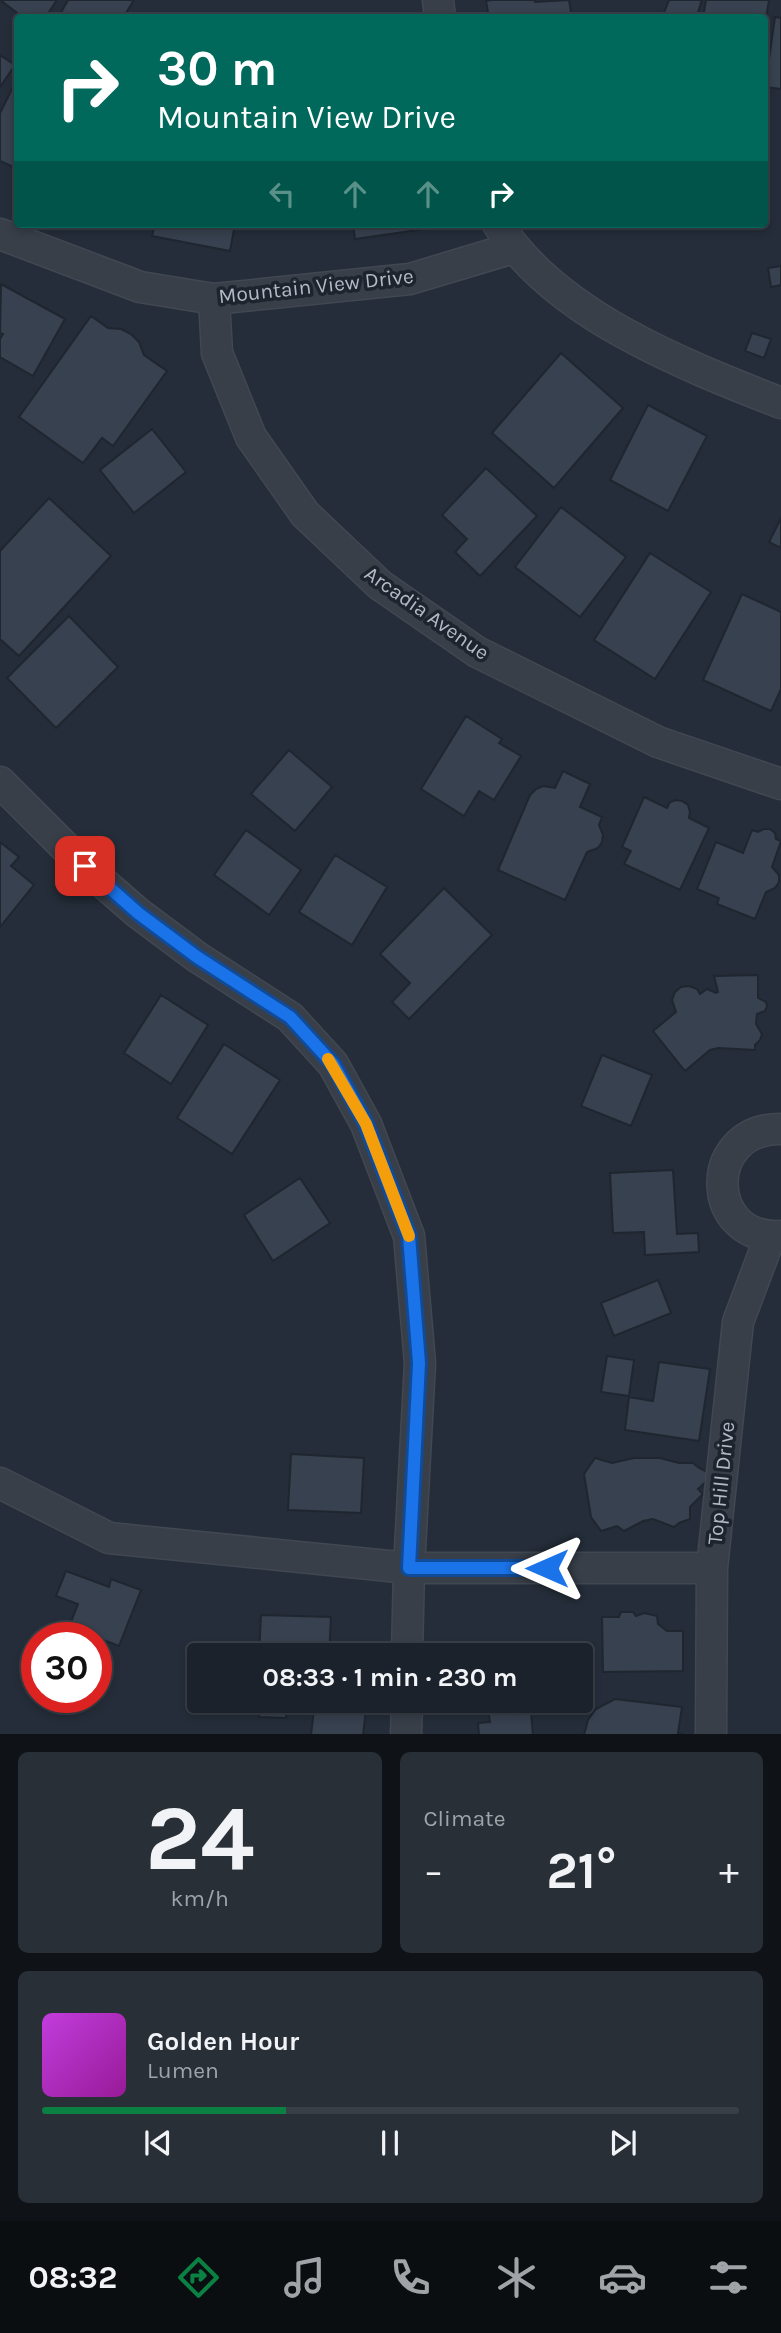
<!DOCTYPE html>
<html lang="en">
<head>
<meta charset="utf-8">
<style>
  :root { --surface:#1b222b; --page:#282f37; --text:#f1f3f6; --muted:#a0a4a9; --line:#393f47; --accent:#0b8043 }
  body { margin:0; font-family:Karla,sans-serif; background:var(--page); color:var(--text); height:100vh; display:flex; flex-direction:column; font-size:26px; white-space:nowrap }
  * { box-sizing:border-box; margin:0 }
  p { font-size:23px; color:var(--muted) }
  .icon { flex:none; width:38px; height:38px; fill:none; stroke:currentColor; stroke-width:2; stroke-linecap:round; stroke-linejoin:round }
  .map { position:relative; height:1734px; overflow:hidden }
  .drawer { display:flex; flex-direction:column; gap:18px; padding:18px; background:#0f1318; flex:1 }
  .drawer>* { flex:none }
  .top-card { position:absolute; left:14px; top:14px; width:754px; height:214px; border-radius:7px; box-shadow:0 4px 10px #0003,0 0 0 2px var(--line); background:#00695c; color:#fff; overflow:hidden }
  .speed { position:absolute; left:21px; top:1622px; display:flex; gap:14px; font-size:35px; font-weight:700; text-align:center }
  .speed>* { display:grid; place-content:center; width:91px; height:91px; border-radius:50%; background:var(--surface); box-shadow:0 4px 10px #0003,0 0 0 2px var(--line); line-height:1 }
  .speed .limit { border:10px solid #d22; background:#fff; color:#111 }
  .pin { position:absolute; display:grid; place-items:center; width:60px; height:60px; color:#fff; margin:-30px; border-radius:14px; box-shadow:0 4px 10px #0006 }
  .me { position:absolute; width:77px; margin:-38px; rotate:270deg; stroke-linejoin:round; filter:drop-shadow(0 0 5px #0008) }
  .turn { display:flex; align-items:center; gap:24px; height:147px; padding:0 28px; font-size:32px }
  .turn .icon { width:91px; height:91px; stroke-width:2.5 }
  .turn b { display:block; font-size:49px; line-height:60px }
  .lanes { display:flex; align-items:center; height:66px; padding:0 28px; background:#0003; justify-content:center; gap:35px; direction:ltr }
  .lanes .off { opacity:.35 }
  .big { font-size:52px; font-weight:700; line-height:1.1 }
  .drawer .card { flex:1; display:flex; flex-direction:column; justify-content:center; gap:10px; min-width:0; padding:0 24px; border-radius:10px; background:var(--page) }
  .drawer .dial { align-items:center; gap:0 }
  .dial b { font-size:91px; line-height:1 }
  .song { display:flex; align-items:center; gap:21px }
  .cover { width:84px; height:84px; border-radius:10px; background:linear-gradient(135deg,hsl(290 70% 55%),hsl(300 70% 35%)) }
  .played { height:7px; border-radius:4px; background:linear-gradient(90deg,var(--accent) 35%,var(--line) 35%) }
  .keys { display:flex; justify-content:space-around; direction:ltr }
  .heat { display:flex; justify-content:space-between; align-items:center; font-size:38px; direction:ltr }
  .drawer .tiles { flex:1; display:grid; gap:18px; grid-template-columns:1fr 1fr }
  .card:last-child { grid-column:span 2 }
  .trip { position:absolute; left:187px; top:1643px; width:406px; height:70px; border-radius:7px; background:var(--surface); box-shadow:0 4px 10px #0003,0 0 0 2px var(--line); font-weight:700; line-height:70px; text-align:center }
  .menu { display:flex; height:112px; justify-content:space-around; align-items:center; background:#0b0e11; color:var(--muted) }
  .menu .icon { width:49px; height:49px }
  .menu .active { color:var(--accent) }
  .menu b { font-size:32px; color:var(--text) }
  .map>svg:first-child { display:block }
  .building { fill:#37414f; stroke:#1f2630; stroke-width:2 }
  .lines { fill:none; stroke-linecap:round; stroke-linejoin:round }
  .street-casing { stroke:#414852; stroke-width:33 }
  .street { stroke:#383f49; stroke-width:30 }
  .route-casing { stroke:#114b97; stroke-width:18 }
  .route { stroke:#1a73e8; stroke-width:12 }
  .slow { stroke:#f59e0b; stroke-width:12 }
  .labels { text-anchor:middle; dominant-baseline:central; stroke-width:7; stroke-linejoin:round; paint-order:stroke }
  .street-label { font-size:21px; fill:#b3b9c5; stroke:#1d242e }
</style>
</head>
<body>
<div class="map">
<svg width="781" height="1735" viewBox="0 0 781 1735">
  <rect width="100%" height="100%" fill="#242d39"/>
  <path class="building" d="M 0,0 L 57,0 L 45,18 L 24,18 Z
    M 68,0 L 134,0 L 123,18 L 58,18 Z
    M 491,0 L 535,0 L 535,2 L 569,0 L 572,18 L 489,18 L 486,1 Z
    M 669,0 L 702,0 L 696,18 L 662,18 Z
    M 706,0 L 769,0 L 765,25 L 765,18 L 703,18 Z
    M 370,16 L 370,18 L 307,18 L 307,17 Z
    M 775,17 L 781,18 L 781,89 L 765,87 Z
    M 0,55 L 15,65 L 0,87 Z
    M 16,81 L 18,82 L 18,169 L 0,161 L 0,113 Z
    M 155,224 L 235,224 L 230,251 L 152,236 Z
    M 353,224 L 432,224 L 432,228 L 355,239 Z
    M 781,266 L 781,285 L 771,287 L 768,268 Z
    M 1,284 L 65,319 L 33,376 L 0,357 L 0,339 L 3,334 L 0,333 Z
    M 91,316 L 108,328 L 121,329 L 131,334 L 139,342 L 144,355 L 167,371 L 113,446 L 102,438 L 83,463 L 19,417 Z
    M 752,333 L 771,339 L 764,358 L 745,351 Z
    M 561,353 L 623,408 L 554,488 L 492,433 Z
    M 648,405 L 707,436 L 668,511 L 610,480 Z
    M 152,429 L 186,472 L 134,513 L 100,470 Z
    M 486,468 L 537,516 L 480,576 L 455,552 L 467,539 L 442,515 Z
    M 49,498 L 111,556 L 19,656 L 0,639 L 0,551 Z
    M 561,507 L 626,557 L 580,617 L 515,567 Z
    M 781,518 L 781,548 L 769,542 Z
    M 650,553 L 711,592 L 655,679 L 594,640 Z
    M 742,594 L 781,612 L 781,689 L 771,711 L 703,680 Z
    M 69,616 L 118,667 L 56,728 L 7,678 Z
    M 466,716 L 502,739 L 499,743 L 521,756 L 494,800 L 479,791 L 464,816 L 421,789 Z
    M 289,750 L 332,787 L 295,831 L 251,794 Z
    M 563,771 L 590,784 L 580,807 L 602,817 L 599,825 L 603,835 L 602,842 L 598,848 L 587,852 L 565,900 L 498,870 L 530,795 L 536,789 L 543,786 L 555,788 Z
    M 644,797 L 667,808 L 670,802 L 676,800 L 682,801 L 688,805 L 690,812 L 689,818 L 709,828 L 680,890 L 624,864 L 631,851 L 622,847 Z
    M 764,829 L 770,829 L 775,833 L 776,839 L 781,841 L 772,867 L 779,875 L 779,882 L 775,888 L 766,892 L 755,919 L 717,904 L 719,898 L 697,889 L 716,842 L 743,853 L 752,830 L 758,832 Z
    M 246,830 L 301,870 L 269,915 L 214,875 Z
    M 0,842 L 19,857 L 11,866 L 34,885 L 0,927 Z
    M 335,855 L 387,887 L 352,945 L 299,912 Z
    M 444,888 L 492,935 L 409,1019 L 392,1002 L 410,983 L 380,954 Z
    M 758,975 L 758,998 L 766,1002 L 767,1006 L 765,1011 L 757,1014 L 756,1024 L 762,1034 L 760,1040 L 755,1045 L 755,1050 L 718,1048 L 710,1050 L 685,1071 L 653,1031 L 676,1012 L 672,1000 L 675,992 L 681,987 L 689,986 L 697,989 L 700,994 L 707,989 L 716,993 L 718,992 L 714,976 Z
    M 161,995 L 208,1025 L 171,1084 L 124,1053 Z
    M 224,1044 L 280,1080 L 232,1154 L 177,1118 Z
    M 602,1055 L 652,1075 L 631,1126 L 581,1106 Z
    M 673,1170 L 677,1234 L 698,1233 L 699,1252 L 645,1255 L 644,1232 L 613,1233 L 610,1173 Z
    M 300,1178 L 330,1223 L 273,1261 L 244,1215 Z
    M 658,1280 L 671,1313 L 614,1336 L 601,1303 Z
    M 607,1356 L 634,1360 L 629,1396 L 601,1392 Z
    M 659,1362 L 710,1369 L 699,1441 L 625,1430 L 629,1397 L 653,1401 Z
    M 291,1454 L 364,1458 L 361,1513 L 288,1510 Z
    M 595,1458 L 612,1463 L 634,1458 L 660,1458 L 679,1463 L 693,1463 L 699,1468 L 708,1472 L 711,1477 L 698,1489 L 703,1494 L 690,1507 L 690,1519 L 679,1523 L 674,1527 L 653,1519 L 643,1521 L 624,1531 L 617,1526 L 601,1531 L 591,1517 L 584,1474 Z
    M 66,1571 L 109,1587 L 111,1579 L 141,1590 L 119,1646 L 69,1627 L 78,1604 L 56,1596 Z
    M 621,1612 L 633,1612 L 636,1616 L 644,1613 L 657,1616 L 658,1624 L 667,1631 L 683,1631 L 683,1671 L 603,1672 L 602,1617 L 619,1617 Z
    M 261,1615 L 331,1617 L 329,1656 L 259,1656 Z
    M 615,1699 L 682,1707 L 678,1733 L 685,1735 L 584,1735 L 588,1720 L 596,1709 Z
    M 260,1701 L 287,1701 L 286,1718 L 259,1717 Z
    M 315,1701 L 367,1701 L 363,1735 L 311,1735 Z
    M 516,1707 L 517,1714 L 531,1712 L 533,1735 L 479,1735 L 478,1723 L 490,1722 L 488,1710 Z"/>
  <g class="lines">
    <defs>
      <path id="street" d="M 438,0 L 440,18
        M 498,224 C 555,315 684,365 781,403
        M 0,234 L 140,287 L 214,299 L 410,279 L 513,248
        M 214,299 L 217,353 L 251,437 L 305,514 L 380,585 L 477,652 L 658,742 L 781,784
        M 0,782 L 84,866 L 138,913 L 197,957 L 290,1017 L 333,1064 L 366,1124 L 409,1236 L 420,1363 L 409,1568 L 407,1656
        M 781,1129 C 702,1128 704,1241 781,1236
        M 0,1483 L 109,1538 L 409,1568 L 712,1568
        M 406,1735 L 407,1701
        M 711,1735 L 712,1568 L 738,1322 L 770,1237"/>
    </defs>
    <use href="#street" class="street-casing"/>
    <use href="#street" class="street"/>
  </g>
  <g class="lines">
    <defs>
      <path id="route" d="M 85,866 L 138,913 L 197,957 L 290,1017 L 333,1064 L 366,1124 L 409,1236 L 419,1363 L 409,1568 L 547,1568"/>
    </defs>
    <use href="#route" class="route-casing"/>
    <use href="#route" class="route"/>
    <path class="slow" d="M 328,1059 L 366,1124 L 409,1236"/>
  </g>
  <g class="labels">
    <g class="street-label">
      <text transform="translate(316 286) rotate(-6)">Mountain View Drive</text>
      <text transform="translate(427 613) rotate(35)">Arcadia Avenue</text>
      <text transform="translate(721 1483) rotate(-84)">Top Hill Drive</text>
    </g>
  </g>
</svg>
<div class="speed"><div class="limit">30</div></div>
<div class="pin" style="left:85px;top:866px;background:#d93025"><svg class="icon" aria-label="arrive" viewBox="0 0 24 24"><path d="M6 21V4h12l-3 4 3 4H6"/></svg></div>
<svg class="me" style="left:547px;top:1568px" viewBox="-20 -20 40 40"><path d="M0-17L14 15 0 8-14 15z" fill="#1a73e8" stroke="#fff" stroke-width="4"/></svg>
<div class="trip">08:33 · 1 min · 230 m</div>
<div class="top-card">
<div class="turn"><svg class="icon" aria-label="right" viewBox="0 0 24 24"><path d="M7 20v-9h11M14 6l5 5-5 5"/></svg><div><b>30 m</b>Mountain View Drive</div></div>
<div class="lanes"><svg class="icon off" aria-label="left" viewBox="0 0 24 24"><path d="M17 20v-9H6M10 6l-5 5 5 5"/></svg><svg class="icon off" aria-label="ahead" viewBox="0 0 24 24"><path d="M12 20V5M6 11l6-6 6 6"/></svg><svg class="icon off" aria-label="ahead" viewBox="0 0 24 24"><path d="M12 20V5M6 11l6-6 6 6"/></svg><svg class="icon" aria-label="right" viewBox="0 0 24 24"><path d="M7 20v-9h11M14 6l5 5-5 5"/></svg></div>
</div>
</div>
<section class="drawer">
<div class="tiles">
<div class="card dial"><b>24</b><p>km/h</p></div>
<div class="card"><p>Climate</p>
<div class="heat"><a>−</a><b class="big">21°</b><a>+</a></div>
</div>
<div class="card">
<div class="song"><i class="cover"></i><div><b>Golden Hour</b><p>Lumen</p></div></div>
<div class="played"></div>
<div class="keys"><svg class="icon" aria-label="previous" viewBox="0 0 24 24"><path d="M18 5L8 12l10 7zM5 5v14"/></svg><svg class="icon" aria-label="pause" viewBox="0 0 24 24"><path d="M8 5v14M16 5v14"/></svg><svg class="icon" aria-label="next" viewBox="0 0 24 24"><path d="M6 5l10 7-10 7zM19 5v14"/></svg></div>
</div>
</div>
</section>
<nav class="menu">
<b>08:32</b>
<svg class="icon active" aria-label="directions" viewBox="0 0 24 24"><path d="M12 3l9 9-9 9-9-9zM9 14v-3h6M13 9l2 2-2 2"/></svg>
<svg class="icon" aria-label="music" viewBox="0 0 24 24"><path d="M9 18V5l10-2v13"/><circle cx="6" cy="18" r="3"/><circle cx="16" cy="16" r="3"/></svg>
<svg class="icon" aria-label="phone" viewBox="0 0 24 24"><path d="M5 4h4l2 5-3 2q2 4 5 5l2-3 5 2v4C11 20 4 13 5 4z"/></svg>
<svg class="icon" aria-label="climate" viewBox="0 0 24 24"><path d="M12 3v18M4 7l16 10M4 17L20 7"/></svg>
<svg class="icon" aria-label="car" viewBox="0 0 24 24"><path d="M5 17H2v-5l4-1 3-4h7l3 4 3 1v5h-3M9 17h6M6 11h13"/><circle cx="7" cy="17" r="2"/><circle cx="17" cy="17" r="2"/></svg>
<svg class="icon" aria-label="filters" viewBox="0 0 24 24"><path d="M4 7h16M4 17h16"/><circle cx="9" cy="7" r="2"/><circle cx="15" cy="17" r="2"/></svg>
</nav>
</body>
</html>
